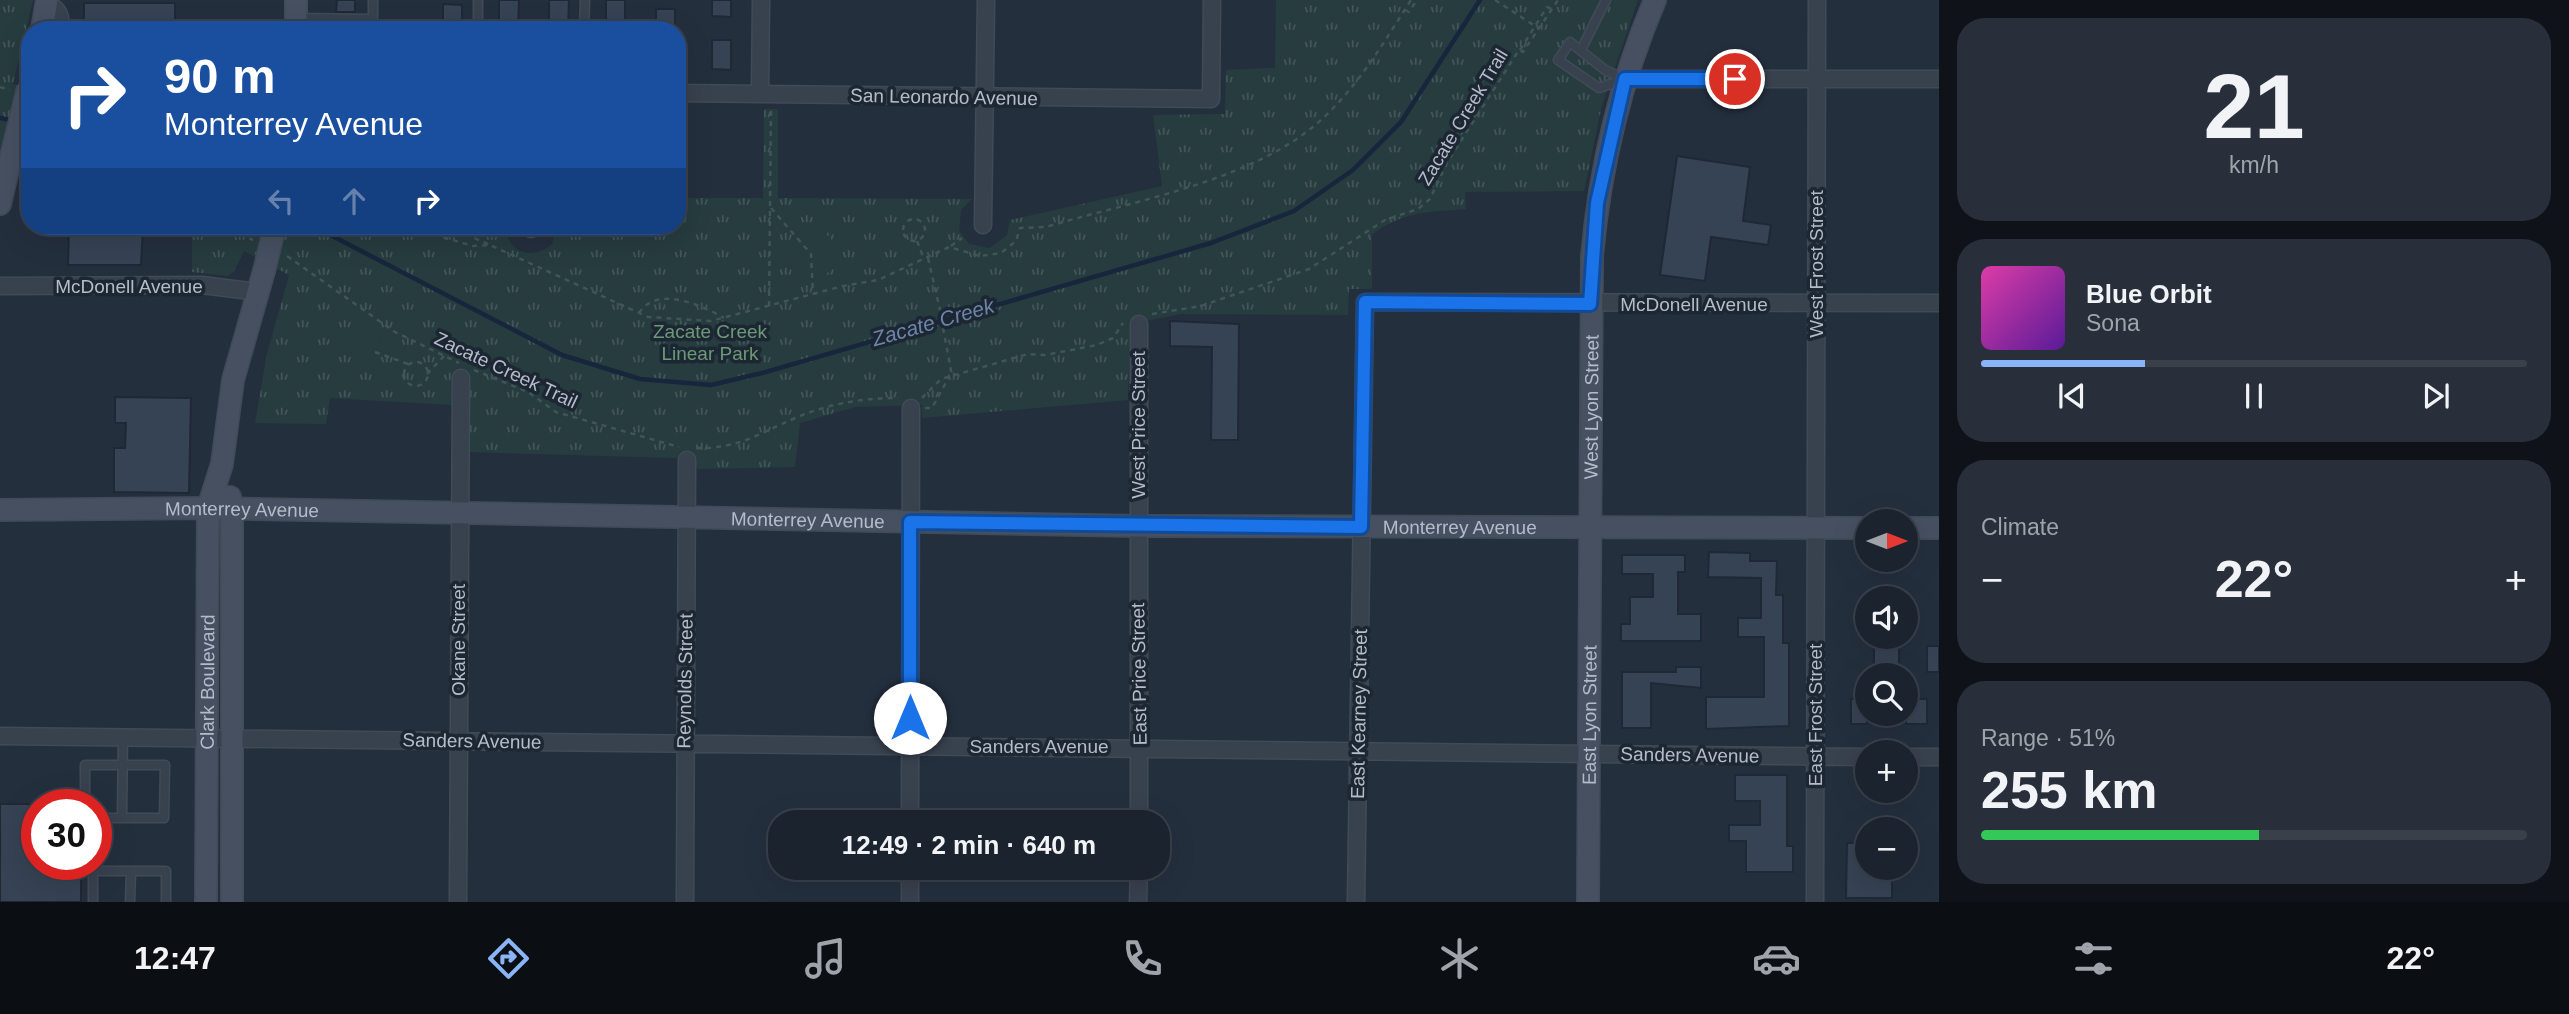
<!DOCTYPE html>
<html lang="en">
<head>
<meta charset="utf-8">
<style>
  :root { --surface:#1b232e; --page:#282f3a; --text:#f1f3f6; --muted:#a0a4aa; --line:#39404a; --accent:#8ab4f8 }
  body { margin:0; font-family:Arial,sans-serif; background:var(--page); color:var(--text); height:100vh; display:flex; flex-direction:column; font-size:26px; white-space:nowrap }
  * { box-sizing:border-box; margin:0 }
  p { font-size:23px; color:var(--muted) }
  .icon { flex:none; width:38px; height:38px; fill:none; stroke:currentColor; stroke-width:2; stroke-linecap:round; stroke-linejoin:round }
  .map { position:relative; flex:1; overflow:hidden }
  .sheet { display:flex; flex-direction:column; gap:18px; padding:18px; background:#0f1319; width:630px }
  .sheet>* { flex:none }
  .banner { position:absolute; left:21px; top:21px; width:665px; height:214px; border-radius:28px; box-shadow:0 7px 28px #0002,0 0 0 2px var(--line); background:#1a4fa0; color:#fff; overflow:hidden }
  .needle { width:46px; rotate:90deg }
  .tools { position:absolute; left:1855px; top:509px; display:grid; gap:14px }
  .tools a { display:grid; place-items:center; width:63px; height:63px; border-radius:50%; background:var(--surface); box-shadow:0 7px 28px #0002,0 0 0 2px var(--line); font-size:35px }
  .speed { position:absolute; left:21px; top:789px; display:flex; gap:14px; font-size:35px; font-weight:700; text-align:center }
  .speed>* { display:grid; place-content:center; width:91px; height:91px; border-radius:50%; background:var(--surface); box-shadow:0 7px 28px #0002,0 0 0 2px var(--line); line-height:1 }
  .speed .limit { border:10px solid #d22; background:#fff; color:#111 }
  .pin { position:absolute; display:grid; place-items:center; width:60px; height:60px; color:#fff; margin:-30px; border:4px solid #fff; border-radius:50%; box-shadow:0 2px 7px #0007 }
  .me { position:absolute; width:77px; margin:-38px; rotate:0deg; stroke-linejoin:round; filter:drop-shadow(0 0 5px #0008) }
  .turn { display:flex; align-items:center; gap:24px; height:147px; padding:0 28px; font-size:32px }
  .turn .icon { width:91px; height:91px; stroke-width:2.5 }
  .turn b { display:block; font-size:49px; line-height:60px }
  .lanes { display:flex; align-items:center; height:66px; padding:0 28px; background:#0003; justify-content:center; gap:35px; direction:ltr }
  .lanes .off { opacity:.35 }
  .big { font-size:52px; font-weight:700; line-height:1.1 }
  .sheet .widget { flex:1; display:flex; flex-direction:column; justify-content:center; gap:10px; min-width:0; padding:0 24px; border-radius:28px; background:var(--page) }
  .sheet .dial { align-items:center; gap:0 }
  .dial b { font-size:91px; line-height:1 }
  .song { display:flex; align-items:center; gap:21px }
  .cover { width:84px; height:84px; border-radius:10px; background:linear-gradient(135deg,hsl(320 70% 55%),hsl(270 70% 35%)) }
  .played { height:7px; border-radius:4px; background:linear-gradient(90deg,var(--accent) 30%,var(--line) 30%) }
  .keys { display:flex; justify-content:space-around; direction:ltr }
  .heat { display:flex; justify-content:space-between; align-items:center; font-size:38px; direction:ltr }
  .charge { height:10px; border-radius:5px; background:linear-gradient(90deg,#34c759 51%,var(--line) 0) }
  .trip { position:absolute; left:768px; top:810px; width:402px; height:70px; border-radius:28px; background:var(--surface); box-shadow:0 7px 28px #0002,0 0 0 2px var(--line); font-weight:700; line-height:70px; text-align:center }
  .tabs { display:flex; height:112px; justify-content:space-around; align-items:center; background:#0b0e12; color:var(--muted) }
  .tabs .icon { width:49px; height:49px }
  .tabs .selected { color:var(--accent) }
  .tabs b { font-size:32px; color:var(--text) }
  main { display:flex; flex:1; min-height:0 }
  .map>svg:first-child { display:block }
  .grass { fill:url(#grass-tufts) }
  .pitch { fill:#263c3f }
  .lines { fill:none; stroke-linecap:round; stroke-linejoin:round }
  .stream { stroke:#17263c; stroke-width:4.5 }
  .building { fill:#364354; stroke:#1f2835; stroke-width:2 }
  .lane-casing { stroke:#414a57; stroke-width:11 }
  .street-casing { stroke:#414a57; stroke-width:19 }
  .secondary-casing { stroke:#414a57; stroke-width:24 }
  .path { stroke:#3f5557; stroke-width:2.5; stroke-dasharray:5 5; stroke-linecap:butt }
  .lane { stroke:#38414e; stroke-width:8 }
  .street { stroke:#38414e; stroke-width:16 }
  .secondary { stroke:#465061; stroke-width:21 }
  .secondary-bridge-casing { stroke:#414a57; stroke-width:24; stroke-linecap:butt }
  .secondary-bridge { stroke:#465061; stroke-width:21 }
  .route-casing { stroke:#114b97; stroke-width:18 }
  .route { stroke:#1a73e8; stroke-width:12 }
  .labels { text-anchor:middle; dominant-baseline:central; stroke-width:7; stroke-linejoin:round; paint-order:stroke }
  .street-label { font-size:19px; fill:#b4bcc9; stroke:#1d2633 }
  .park-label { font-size:19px; fill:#6b9a76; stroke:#1d2633 }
  .water-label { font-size:21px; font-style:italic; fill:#6d86a8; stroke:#1d2633 }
</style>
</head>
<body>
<main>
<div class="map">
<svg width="1939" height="902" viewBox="0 0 1939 902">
  <defs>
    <pattern id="grass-tufts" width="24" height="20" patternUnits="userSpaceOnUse" patternTransform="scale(1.75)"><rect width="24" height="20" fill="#263c3f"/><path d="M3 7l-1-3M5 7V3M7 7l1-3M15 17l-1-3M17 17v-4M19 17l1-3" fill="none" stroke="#435659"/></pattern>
  </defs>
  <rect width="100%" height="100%" fill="#242f3e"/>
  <path class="grass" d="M 0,0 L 33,0 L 13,84 L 30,89 L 30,173 L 0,166 Z
    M 1276,0 L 1638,0 L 1602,105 L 1584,191 L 1465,192 L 1466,209 C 1426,212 1406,211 1372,234 L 1372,289 L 1349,289 L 1348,315 L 1181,314 L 1130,324 L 1128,400 L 922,418 L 922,405 L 855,407 L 800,423 L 795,467 L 699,469 L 676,458 L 469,452 L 469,376 L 453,376 L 452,405 L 330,398 L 326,424 L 255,423 L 267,354 L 289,275 L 244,251 L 234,271 L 228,276 L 192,272 L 192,235 L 174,226 L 506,226 C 506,253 533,261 552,244 L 557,226 L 677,226 L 677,198 L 763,198 L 764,109 L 778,109 L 778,198 L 972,199 L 961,210 L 959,231 L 969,244 L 990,248 L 1007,235 L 1010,220 L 1162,186 L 1153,115 L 1225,114 L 1226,70 L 1275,68 Z"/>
  <path class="pitch" d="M786 254a25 25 0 1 1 50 0a25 25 0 1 1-50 0Z
    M 357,326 L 382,335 L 373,360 L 348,351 Z"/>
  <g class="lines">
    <path class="stream" d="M 0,118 L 15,121
      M 313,226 L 562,355 L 640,379 L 711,385 L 762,373 L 1211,243 L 1294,211 L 1353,170 L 1401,122 L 1480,0"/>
  </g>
  <path class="building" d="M 337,0 L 355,0 L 355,12 L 336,12 Z
    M 499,0 L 519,0 L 518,30 L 499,30 Z
    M 549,0 L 569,0 L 568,30 L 549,30 Z
    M 606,0 L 625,0 L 625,30 L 606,30 Z
    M 712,0 L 731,0 L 731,17 L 712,16 Z
    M 84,3 L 175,3 L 175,30 L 84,30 Z
    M 443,4 L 462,5 L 462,30 L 443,30 Z
    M 656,9 L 675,9 L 675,30 L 656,30 Z
    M 712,40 L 731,40 L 731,70 L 712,69 Z
    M 1677,156 L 1750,167 L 1743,221 L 1771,225 L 1768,245 L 1711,237 L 1705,281 L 1660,275 Z
    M 69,226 L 143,226 L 141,265 L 68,265 Z
    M 1170,321 L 1239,324 L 1238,440 L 1211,440 L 1212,347 L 1170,346 Z
    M 115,397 L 191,398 L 189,493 L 114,492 L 114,448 L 125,448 L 126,423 L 115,423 Z
    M 1709,552 L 1750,553 L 1750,561 L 1777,561 L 1776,595 L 1783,595 L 1783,643 L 1789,643 L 1789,726 L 1706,729 L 1706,697 L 1764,697 L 1764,637 L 1738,637 L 1738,618 L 1761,618 L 1761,578 L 1708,577 Z
    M 1622,555 L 1685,555 L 1685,572 L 1678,572 L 1678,614 L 1701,614 L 1701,641 L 1621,641 L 1621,624 L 1630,624 L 1630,597 L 1653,597 L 1653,574 L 1622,574 Z
    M 1874,640 L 1899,640 L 1899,670 L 1874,670 Z
    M 1927,646 L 1939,646 L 1939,672 L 1927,672 Z
    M 1676,667 L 1701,667 L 1701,688 L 1651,683 L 1651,728 L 1622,728 L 1622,672 L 1676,672 Z
    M 1851,699 L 1867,699 L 1867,724 L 1851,724 Z
    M 1906,699 L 1927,699 L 1927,724 L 1906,724 Z
    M 1735,775 L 1787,775 L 1787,846 L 1793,846 L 1793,872 L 1746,872 L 1746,841 L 1729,841 L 1729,825 L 1760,825 L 1760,801 L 1735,801 Z
    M 0,804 L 37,804 L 37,864 L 81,864 L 81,902 L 0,902 Z
    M 1847,843 L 1867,843 L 1867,874 L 1892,874 L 1892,898 L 1846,898 Z"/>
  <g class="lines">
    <defs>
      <path id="lane" d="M 297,18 L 373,19 L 373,0
        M 478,30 L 478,0
        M 584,30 L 585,0
        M 1570,42 L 1605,70 L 1625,79 L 1599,88 L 1558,60 Z
        M 1581,50 L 1606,0
        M 85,805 L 85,765 L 165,765 L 164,818 L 96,818
        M 122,818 L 123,736
        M 131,871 L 166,871 L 166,902
        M 93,902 L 93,871 L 131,871 L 130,902"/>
      <path id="street" d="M 47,4 C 60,9 60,16 62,30
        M 1625,79 L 1939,79
        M 677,93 L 1211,99 L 1212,0
        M 760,94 L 761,0
        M 983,225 L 986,0
        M 531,229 L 531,226
        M 0,286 L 202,285 L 258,292
        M 1139,324 L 1139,822
        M 0,736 L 1867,757
        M 1906,757 L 1939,757
        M 910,822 L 911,408
        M 458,902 L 461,378
        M 685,902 L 687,460
        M 910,902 L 910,868
        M 1138,902 L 1139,868
        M 1356,902 L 1365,302 L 1939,303
        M 1815,902 L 1817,0"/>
      <g id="secondary">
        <path d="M 42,30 L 47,0"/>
        <path d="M 296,30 L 296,0"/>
        <path d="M 0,204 L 8,169"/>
        <path d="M 230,497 L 232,509 L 232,902"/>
        <path id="s1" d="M 0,510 L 208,508 L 1137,526 L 1867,528"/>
        <path d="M 1906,528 L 1939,528"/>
        <path id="s2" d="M 206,902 L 208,508 L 222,464 L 233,380 L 264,271"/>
        <path id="s3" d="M 1588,902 L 1592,256 C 1600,168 1620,82 1655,0"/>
      </g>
    </defs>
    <use href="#lane" class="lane-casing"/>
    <use href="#street" class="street-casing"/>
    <use href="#secondary" class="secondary-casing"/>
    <path class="path" d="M 1495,0 L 1535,26
      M 1405,10 L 1409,12 L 1417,0
      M 1520,50 L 1547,7 L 1552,9
      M 0,87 L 10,90
      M 771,208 L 811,254 L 813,294
      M903 230a11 11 0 1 1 22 0a11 11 0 1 1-22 0Z
      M 222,226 L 253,240
      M 405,226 L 473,246 L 490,245 L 648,317 L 711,321 L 843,286 L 878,280 L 949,247 L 980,256 L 1001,253 L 1016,241 L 1020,228 L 1046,227 C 1132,201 1255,181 1322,119 C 1359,85 1384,42 1411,0
      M 447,226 L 490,245
      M 917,241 L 924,259
      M 951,246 L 962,238
      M 287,256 L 395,332 L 459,363
      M 928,258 L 940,310
      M 769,306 L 771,110
      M 639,313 C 657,285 701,305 724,318
      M 1152,314 L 1201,306 L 1309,269 L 1385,220 L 1418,209 L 1430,199 L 1448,161 L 1519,50 L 1523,52 L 1558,0
      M 943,328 L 952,376
      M 375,352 L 408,364
      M404 374a12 12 0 1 1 24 0a12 12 0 1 1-24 0Z
      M 474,370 L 528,392 L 556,412 L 679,447
      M 427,374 L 444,356
      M 922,398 L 941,379 L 1028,354 L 1045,355 L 1097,345 L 1113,338 L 1123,323
      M 925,408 L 932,408 L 949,377
      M 696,448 C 738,449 758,434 793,419 C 827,404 861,398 898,398"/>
    <use href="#lane" class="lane"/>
    <use href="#street" class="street"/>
    <use href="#secondary" class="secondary"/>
    <defs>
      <path id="secondary-bridge" d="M 8,169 L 28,88
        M 264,271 L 275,226"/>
    </defs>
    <use href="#secondary-bridge" class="secondary-bridge-casing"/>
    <use href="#secondary-bridge" class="secondary-bridge"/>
  </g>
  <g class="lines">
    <defs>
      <path id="route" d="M 910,718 L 910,522 L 1361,527 L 1365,302 L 1590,304 L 1597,203 L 1625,79 L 1735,79"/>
    </defs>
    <use href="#route" class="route-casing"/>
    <use href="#route" class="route"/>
  </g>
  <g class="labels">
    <g class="street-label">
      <text transform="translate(944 97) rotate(1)">San Leonardo Avenue</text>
      <text transform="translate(1463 117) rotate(-59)">Zacate Creek Trail</text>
      <text transform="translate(1816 264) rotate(-90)">West Frost Street</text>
      <text x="129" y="286">McDonell Avenue</text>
      <text x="1694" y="304">McDonell Avenue</text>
      <text transform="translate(506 370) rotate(25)">Zacate Creek Trail</text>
      <text stroke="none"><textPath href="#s3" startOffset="495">West Lyon Street</textPath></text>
      <text transform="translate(1138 425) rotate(-90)">West Price Street</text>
      <text stroke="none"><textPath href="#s1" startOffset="242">Monterrey Avenue</textPath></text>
      <text stroke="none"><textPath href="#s1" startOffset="808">Monterrey Avenue</textPath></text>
      <text stroke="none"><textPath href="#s1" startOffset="1460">Monterrey Avenue</textPath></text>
      <text transform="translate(458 640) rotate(-90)">Okane Street</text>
      <text transform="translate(1139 674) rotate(-91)">East Price Street</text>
      <text transform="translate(685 681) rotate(-89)">Reynolds Street</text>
      <text stroke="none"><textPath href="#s2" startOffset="220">Clark Boulevard</textPath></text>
      <text transform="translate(1359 714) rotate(-89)">East Kearney Street</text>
      <text stroke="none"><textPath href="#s3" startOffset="187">East Lyon Street</textPath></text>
      <text transform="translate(1815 715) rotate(-90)">East Frost Street</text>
      <text transform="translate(472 741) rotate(1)">Sanders Avenue</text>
      <text x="1039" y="746">Sanders Avenue</text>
      <text transform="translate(1690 755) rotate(1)">Sanders Avenue</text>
    </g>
    <g class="park-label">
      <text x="710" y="331">Zacate Creek<tspan x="710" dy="22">Linear Park</tspan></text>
    </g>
    <g class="water-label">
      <text transform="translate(933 322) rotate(-16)">Zacate Creek</text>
    </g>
  </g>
</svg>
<div class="tools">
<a><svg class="needle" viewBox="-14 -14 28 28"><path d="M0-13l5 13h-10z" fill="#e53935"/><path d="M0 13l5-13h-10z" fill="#a0a4aa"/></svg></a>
<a><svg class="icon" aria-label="sound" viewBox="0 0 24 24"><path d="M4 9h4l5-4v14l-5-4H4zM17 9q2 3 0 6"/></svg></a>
<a><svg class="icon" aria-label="search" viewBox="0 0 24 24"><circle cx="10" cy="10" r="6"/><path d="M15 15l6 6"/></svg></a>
<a>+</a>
<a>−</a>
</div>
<div class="speed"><div class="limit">30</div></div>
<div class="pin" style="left:1735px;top:79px;background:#d93025"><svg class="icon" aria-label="arrive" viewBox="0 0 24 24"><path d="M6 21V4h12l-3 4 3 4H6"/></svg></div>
<svg class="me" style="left:910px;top:718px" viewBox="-20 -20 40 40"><circle r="19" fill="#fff"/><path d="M0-13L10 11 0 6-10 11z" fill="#1a73e8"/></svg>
<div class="trip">12:49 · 2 min · 640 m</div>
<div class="banner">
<div class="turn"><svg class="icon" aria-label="right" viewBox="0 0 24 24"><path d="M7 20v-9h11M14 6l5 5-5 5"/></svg><div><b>90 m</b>Monterrey Avenue</div></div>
<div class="lanes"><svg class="icon off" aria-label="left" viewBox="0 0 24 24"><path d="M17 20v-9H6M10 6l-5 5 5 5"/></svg><svg class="icon off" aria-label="ahead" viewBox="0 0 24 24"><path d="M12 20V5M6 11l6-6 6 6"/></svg><svg class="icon" aria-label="right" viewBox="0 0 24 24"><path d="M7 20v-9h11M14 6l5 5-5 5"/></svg></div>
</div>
</div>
<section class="sheet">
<div class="widget dial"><b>21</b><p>km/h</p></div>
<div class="widget">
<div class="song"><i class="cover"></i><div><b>Blue Orbit</b><p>Sona</p></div></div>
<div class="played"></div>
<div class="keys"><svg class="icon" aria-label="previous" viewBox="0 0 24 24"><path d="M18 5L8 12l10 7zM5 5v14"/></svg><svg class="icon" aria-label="pause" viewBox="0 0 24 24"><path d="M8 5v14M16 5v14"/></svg><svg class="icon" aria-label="next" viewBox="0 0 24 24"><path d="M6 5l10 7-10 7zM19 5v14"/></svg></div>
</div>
<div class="widget"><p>Climate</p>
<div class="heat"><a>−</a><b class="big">22°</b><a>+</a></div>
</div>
<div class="widget"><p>Range · 51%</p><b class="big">255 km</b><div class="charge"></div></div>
</section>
</main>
<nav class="tabs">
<b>12:47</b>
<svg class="icon selected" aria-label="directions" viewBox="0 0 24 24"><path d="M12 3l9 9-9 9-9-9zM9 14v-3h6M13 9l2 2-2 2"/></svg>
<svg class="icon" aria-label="music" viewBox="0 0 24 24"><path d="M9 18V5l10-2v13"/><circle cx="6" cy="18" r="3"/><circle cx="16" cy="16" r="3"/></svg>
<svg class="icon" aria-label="phone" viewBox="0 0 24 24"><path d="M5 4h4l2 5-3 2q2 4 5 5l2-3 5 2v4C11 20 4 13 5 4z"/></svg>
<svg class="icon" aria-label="climate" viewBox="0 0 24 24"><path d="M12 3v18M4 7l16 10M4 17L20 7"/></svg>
<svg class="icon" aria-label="car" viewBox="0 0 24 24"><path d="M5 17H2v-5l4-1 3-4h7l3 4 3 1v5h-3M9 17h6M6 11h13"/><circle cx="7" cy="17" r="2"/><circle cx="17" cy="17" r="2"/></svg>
<svg class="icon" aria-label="filters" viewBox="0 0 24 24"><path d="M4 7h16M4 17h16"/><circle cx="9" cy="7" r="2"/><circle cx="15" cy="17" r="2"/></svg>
<b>22°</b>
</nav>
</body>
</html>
